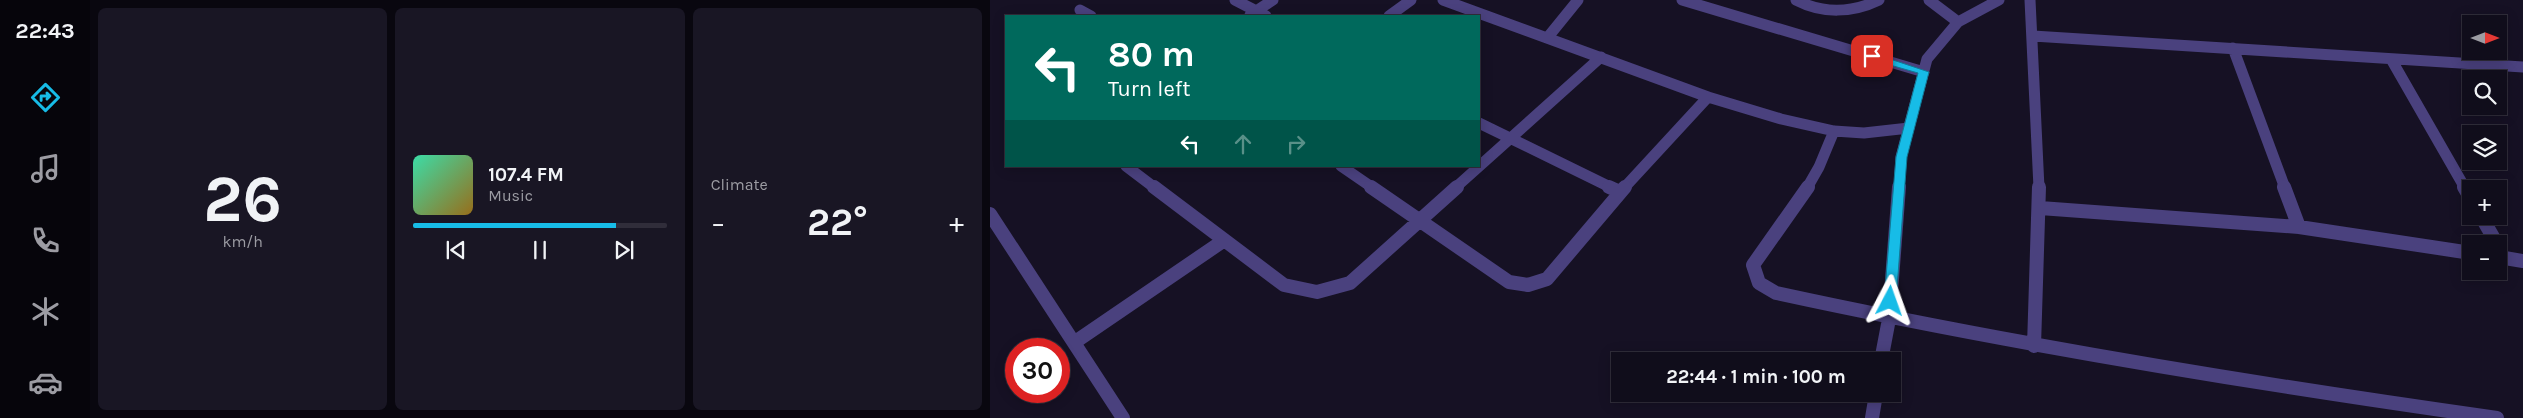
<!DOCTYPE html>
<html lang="en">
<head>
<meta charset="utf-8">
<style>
  :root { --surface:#100d1b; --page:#191624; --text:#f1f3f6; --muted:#9c9ca3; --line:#302d3a; --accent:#17bce7 }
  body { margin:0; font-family:Karla,sans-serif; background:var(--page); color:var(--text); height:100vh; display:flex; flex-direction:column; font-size:19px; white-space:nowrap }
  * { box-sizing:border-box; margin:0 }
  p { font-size:16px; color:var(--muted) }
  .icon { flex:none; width:28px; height:28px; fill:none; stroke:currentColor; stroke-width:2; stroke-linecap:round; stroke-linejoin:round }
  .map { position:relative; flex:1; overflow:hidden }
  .side { display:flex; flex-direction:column; gap:8px; padding:8px; background:#09070f; width:900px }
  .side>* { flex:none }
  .banner { position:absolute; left:15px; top:15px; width:475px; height:152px; border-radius:0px; box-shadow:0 2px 12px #0003,0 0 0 1px var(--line); background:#00695c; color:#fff; overflow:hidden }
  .needle { width:32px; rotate:90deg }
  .fabs { position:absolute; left:1472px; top:15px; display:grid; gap:10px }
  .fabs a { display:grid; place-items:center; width:45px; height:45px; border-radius:0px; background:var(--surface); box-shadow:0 2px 12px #0003,0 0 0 1px var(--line); font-size:25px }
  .speed { position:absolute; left:15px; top:338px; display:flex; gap:10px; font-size:25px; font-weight:700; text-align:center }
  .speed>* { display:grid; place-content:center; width:65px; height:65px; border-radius:50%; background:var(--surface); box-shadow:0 2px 12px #0003,0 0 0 1px var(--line); line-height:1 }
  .speed .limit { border:8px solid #d22; background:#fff; color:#111 }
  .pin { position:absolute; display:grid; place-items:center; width:42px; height:42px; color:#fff; margin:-21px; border-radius:10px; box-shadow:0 2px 8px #0006 }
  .me { position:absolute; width:55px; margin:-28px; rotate:4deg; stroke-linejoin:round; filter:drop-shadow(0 0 4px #0008) }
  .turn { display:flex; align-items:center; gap:18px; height:105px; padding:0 20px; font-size:22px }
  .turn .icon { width:65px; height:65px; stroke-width:2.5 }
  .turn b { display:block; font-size:35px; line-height:42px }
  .lanes { display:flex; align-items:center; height:48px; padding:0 20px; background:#0003; justify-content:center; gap:25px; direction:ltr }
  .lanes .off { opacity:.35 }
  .big { font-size:38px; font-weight:700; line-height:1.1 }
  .side .tile { flex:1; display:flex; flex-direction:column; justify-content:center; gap:8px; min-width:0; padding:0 18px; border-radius:8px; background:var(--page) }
  .side .dial { align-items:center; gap:0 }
  .dial b { font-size:65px; line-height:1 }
  .song { display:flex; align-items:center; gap:15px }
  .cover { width:60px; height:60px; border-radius:8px; background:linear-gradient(135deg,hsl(160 70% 55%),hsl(40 70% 35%)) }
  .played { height:5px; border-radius:2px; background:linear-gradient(90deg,var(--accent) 80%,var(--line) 80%) }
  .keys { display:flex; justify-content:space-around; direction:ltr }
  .heat { display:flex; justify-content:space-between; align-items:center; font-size:28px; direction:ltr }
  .side .tiles { flex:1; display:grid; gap:8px; grid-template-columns:repeat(3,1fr) }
  .trip { position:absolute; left:621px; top:352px; width:290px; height:50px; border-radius:0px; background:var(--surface); box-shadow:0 2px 12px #0003,0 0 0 1px var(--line); font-weight:700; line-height:50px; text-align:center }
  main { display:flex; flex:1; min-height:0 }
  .tabs { display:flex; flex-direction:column; width:90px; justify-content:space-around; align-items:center; background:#06050b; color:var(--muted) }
  .tabs .icon { width:35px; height:35px }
  .tabs .current { color:var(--accent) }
  .tabs b { font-size:22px; color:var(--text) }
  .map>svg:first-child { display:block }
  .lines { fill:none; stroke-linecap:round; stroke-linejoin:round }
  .minor-far1 { stroke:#4a417e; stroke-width:11 }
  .minor { stroke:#4a417e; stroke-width:14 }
  .tertiary { stroke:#4a417e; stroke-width:14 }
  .route { fill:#17bce7; stroke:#0f7a96 }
</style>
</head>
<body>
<main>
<nav class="tabs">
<b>22:43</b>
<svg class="icon current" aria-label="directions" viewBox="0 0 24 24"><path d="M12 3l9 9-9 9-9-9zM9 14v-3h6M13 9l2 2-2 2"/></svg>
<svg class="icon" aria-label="music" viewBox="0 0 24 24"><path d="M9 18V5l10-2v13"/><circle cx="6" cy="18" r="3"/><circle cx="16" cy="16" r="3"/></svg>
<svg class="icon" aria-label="phone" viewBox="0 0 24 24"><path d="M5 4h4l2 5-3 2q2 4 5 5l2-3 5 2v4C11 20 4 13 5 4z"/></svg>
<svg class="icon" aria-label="climate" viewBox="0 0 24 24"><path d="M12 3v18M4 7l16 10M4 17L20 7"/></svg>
<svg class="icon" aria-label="car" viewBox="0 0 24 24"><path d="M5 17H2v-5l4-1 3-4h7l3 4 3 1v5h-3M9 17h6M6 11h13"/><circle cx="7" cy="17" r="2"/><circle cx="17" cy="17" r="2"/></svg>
</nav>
<section class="side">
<div class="tiles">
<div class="tile dial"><b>26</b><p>km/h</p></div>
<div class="tile">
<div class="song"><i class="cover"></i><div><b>107.4 FM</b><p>Music</p></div></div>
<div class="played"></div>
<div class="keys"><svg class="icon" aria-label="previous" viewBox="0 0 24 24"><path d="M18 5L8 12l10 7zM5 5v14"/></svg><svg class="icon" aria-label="pause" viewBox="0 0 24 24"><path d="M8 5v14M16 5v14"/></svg><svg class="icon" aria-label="next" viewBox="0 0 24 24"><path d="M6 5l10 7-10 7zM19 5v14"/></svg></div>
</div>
<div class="tile"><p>Climate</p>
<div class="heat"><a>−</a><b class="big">22°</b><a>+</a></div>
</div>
</div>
</section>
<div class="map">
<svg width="1533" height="418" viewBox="0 0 1533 418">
  <rect width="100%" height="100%" fill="#161124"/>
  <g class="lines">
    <path class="minor-far1" d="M 245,0 L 276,16
      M 453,0 L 718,97 L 791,119 L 844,131 L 874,133 L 919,128
      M 692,0 L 934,72
      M 806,0 C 833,14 862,13 889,0
      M 939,0 L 968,22
      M 1040,0 L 1049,188
      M 90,10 L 101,16
      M 260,15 L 283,0
      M 399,16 L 421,0
      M 1043,36 L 1533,67
      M 558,37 L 588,0
      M 1243,48 L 1295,188
      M 1401,59 L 1475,188
      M 489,123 L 622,188
      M 136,166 L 165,188
      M 351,166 L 383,188
      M 465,188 L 611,57
      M 634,188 L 718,97
      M 817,188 L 829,167 L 844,131
      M 909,188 L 911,157 L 937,59 L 968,22 L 1009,0"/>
    <path class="minor" d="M 164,187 L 294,285 L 327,292 L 360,283 L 467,187
      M 381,187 L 519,282 L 538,285 L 557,279 L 635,187
      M 619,187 L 630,192
      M 818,187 L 763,265 L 769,283 L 786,293 C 1025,345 1265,384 1507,418
      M 1294,187 L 1309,227
      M 1474,187 L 1481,199
      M 1050,208 L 1309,227 L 1481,253
      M 1491,216 L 1507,244
      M 1509,257 L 1533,261
      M 85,342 L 233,241
      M 1044,346 L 1049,187
      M 891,361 L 899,319 L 909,187
      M 882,418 L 886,394"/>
    <path class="tertiary" d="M 0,214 L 133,418"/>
  </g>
  <path class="route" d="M 882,53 L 939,72 L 917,157 L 906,301 L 900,306 L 894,301 L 906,157 L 928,73 L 879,59 L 877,56 Z"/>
</svg>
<div class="fabs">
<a><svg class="needle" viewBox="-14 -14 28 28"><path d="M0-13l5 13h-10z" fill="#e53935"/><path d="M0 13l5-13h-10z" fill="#9c9ca3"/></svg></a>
<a><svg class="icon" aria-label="search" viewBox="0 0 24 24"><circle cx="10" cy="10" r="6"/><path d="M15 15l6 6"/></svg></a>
<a><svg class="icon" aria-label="layers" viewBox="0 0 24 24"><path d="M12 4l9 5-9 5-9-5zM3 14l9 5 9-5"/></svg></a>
<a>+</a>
<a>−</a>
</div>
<div class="speed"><div class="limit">30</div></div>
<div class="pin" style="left:882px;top:56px;background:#d93025"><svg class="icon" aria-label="arrive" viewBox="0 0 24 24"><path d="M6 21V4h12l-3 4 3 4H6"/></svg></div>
<svg class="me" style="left:900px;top:301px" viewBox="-20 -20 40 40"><path d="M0-17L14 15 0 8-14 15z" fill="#17bce7" stroke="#fff" stroke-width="4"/></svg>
<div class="trip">22:44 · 1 min · 100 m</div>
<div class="banner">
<div class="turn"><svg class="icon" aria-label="left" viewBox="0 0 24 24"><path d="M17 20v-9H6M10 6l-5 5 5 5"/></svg><div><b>80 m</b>Turn left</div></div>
<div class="lanes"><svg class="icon" aria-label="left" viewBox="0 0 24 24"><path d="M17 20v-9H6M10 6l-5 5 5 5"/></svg><svg class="icon off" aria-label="ahead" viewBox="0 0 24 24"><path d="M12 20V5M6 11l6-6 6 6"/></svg><svg class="icon off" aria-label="right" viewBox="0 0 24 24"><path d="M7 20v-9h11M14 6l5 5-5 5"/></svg></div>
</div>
</div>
</main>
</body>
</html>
